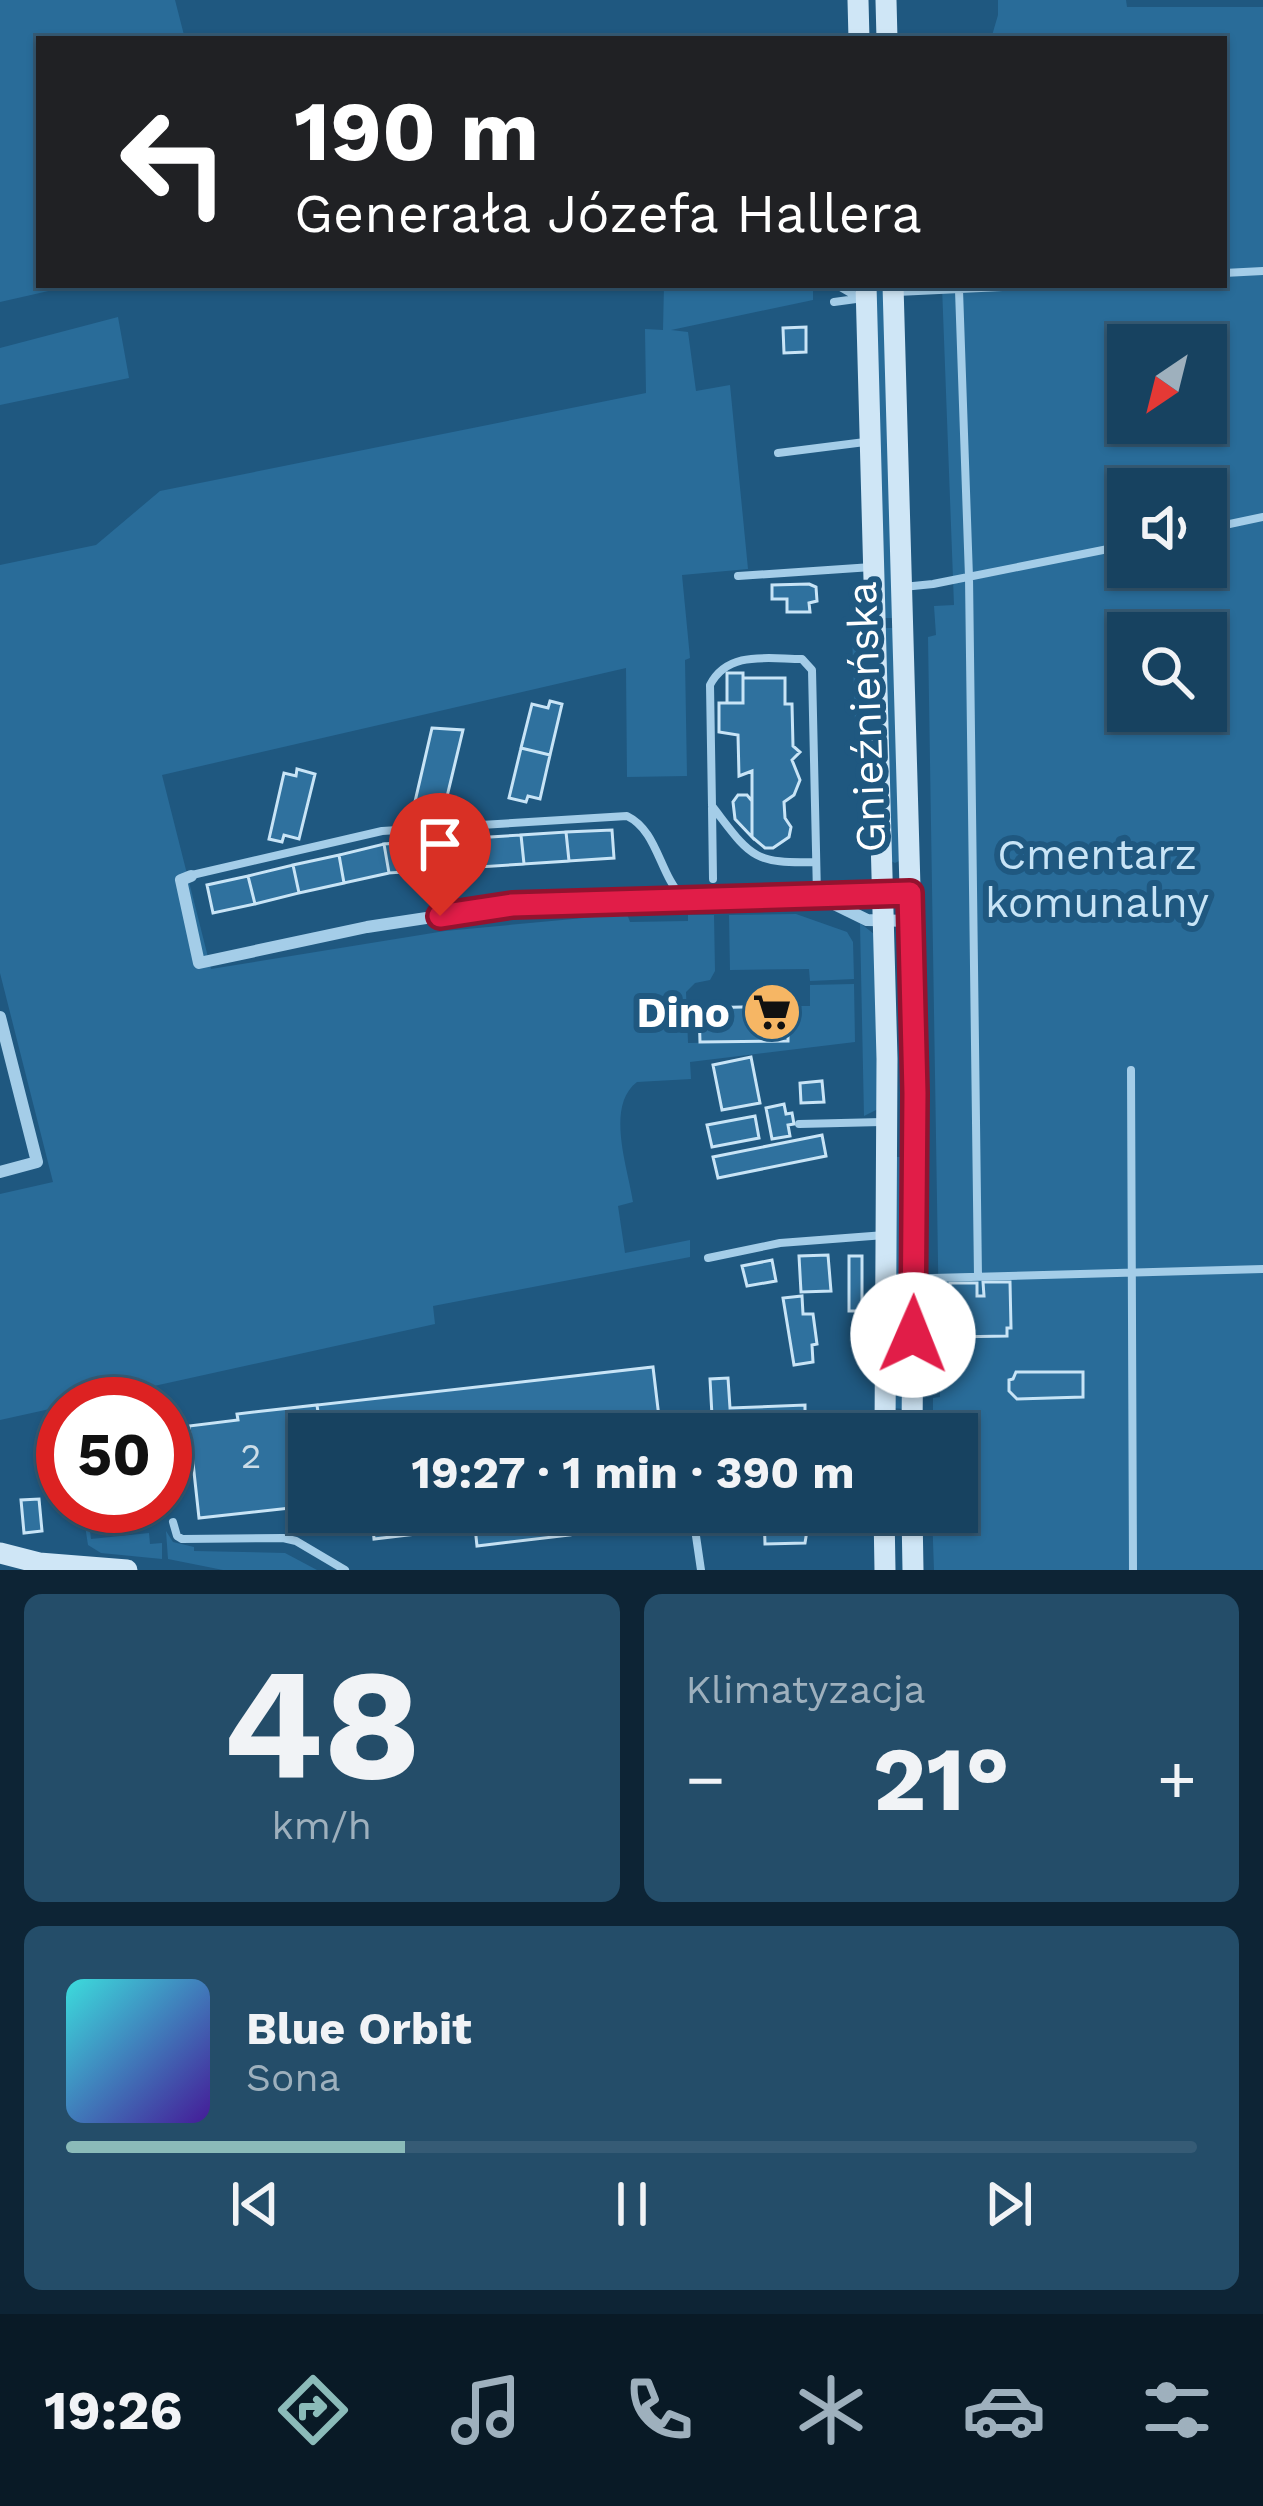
<!DOCTYPE html>
<html lang="pl">
<head>
<meta charset="utf-8">
<style>
  :root { --surface:#174260; --page:#244d69; --text:#f1f3f6; --muted:#9eb0bd; --line:#365b75; --accent:#8bbbb9 }
  body { margin:0; font-family:"Work Sans",sans-serif; background:var(--page); color:var(--text); height:100vh; display:flex; flex-direction:column; font-size:45px; white-space:nowrap }
  * { box-sizing:border-box; margin:0 }
  p { font-size:39px; color:var(--muted) }
  .icon { flex:none; width:66px; height:66px; fill:none; stroke:currentColor; stroke-width:2; stroke-linecap:round; stroke-linejoin:round }
  .map { position:relative; height:1570px; overflow:hidden }
  .details { display:flex; flex-direction:column; gap:24px; padding:24px; background:#0d2435; flex:1 }
  .details>* { flex:none }
  .top-card { position:absolute; left:36px; top:36px; width:1191px; height:252px; border-radius:0px; box-shadow:0 3px 9px #0004,0 0 0 3px var(--line); background:#202124; color:#fff; overflow:hidden }
  .needle { width:78px; rotate:215deg }
  .buttons { position:absolute; left:1107px; top:324px; display:grid; gap:24px }
  .buttons a { display:grid; place-items:center; width:120px; height:120px; border-radius:0px; background:var(--surface); box-shadow:0 3px 9px #0004,0 0 0 3px var(--line); font-size:60px }
  .speed { position:absolute; left:36px; top:1377px; display:flex; gap:24px; font-size:60px; font-weight:700; text-align:center }
  .speed>* { display:grid; place-content:center; width:156px; height:156px; border-radius:50%; background:var(--surface); box-shadow:0 3px 9px #0004,0 0 0 3px var(--line); line-height:1 }
  .speed .limit { border:18px solid #d22; background:#fff; color:#111 }
  .pin { position:absolute; display:grid; place-items:center; width:102px; height:102px; color:#fff; margin:-123px -51px; border-radius:50% 50% 50% 0; rotate:-45deg; box-shadow:0 0 12px #0007 }
  .pin .icon { rotate:45deg }
  .me { position:absolute; width:132px; margin:-66px; rotate:1deg; stroke-linejoin:round; filter:drop-shadow(0 0 9px #0008) }
  .turn { display:flex; align-items:center; gap:42px; height:252px; padding:0 60px; font-size:54px }
  .turn .icon { width:156px; height:156px; stroke-width:2.5 }
  .turn b { display:block; font-size:84px; line-height:102px }
  .big { font-size:90px; font-weight:700; line-height:1.1 }
  .details .tile { flex:1; display:flex; flex-direction:column; justify-content:center; gap:18px; min-width:0; padding:0 42px; border-radius:18px; background:var(--page) }
  .details .dial { align-items:center; gap:0 }
  .dial b { font-size:156px; line-height:1 }
  .song { display:flex; align-items:center; gap:36px }
  .cover { width:144px; height:144px; border-radius:18px; background:linear-gradient(135deg,hsl(180 70% 55%),hsl(260 70% 35%)) }
  .played { height:12px; border-radius:6px; background:linear-gradient(90deg,var(--accent) 30%,var(--line) 30%) }
  .keys { display:flex; justify-content:space-around; direction:ltr }
  .heat { display:flex; justify-content:space-between; align-items:center; font-size:66px; direction:ltr }
  .details .tiles { flex:1; display:grid; gap:24px; grid-template-columns:1fr 1fr }
  .tile:last-child { grid-column:span 2 }
  .trip { position:absolute; left:288px; top:1413px; width:690px; height:120px; border-radius:0px; background:var(--surface); box-shadow:0 3px 9px #0004,0 0 0 3px var(--line); font-weight:700; line-height:120px; text-align:center }
  .tab-bar { display:flex; height:192px; justify-content:space-around; align-items:center; background:#091a26; color:var(--muted) }
  .tab-bar .icon { width:84px; height:84px }
  .tab-bar .current { color:var(--accent) }
  .tab-bar b { font-size:54px; color:var(--text) }
  .map>svg:first-child { display:block }
  .green { fill:#296c99; fill-rule:evenodd }
  .building { fill:#2f719e; stroke:#c8e4f6; stroke-width:3 }
  .lines { fill:none; stroke-linecap:round; stroke-linejoin:round }
  .lane { stroke:#a4cde8; stroke-width:8 }
  .street { stroke:#a4cde8; stroke-width:12 }
  .secondary { stroke:#cfe6f6; stroke-width:21 }
  .route-casing { stroke:#92132f; stroke-width:30 }
  .route { stroke:#e11d48; stroke-width:21 }
  .labels { text-anchor:middle; dominant-baseline:central; stroke-width:12; stroke-linejoin:round; paint-order:stroke }
  .number-label { font-size:36px; fill:#cbdce7 }
  .street-label { font-size:42px; fill:#fff; stroke:#1f5880 }
  .park-label { font-size:42px; fill:#c8e4f6; stroke:#1f5880 }
  .poi-label { font-size:42px; font-weight:bold; fill:#fff; stroke:#1f5880; text-anchor:end }
</style>
</head>
<body>
<div class="map">
<svg width="1263" height="1570" viewBox="0 0 1263 1570">
  <rect width="100%" height="100%" fill="#1f5880"/>
  <path class="green" d="M 0,0 L 175,0 L 185,39 L 39,39 L 39,285 L 75,285 L 0,302 Z
    M 998,0 L 1126,0 L 1127,7 L 1263,7 L 1263,1570 L 934,1570 L 932,1512 L 957,1512 L 957,1434 L 933,1434 L 933,1398 L 940,1397 L 940,1387 L 928,637 L 936,635 L 934,606 L 954,605 L 942,286 L 1224,285 L 1224,39 L 991,39 L 998,15 ZM 1128,345 L 1206,345 L 1206,423 L 1128,423 ZM 1128,489 L 1206,489 L 1206,567 L 1128,567 ZM 1128,633 L 1206,633 L 1206,711 L 1128,711 Z
    M 664,285 L 813,285 L 813,300 L 671,330 L 688,332 L 696,391 L 730,385 L 748,569 L 682,575 L 690,658 L 685,660 L 687,776 L 627,777 L 626,668 L 162,775 L 211,969 L 445,931 L 627,914 L 630,922 L 688,921 L 688,915 L 714,915 L 715,971 L 710,980 L 695,983 L 686,992 L 688,1043 L 789,1041 L 789,1016 L 798,1016 L 798,1006 L 810,1006 L 810,985 L 854,984 L 855,1042 L 690,1062 L 691,1079 L 637,1082 C 605,1106 628,1168 633,1202 L 618,1206 L 625,1253 L 690,1240 L 690,1257 L 433,1306 L 435,1324 L 0,1420 L 0,1194 L 53,1182 L 0,973 L 0,565 L 96,545 L 160,491 L 646,393 L 645,329 L 663,330 Z
    M 873,285 L 885,285 L 894,618 L 883,618 Z
    M 118,317 L 129,378 L 0,405 L 0,348 Z
    M 856,628 L 866,628 L 869,731 L 863,791 L 856,752 L 852,632 Z
    M 884,628 L 895,628 L 899,861 L 895,863 L 891,861 Z
    M 796,914 L 847,932 L 853,942 L 854,979 L 810,981 L 809,969 L 730,970 L 729,915 Z
    M 860,923 L 874,934 L 878,1109 L 864,1116 Z
    M 896,1157 L 907,1157 L 904,1409 L 893,1408 Z
    M 82,1506 L 87,1506 L 91,1539 L 149,1533 L 150,1544 L 162,1543 L 162,1559 L 101,1553 L 88,1545 Z
    M 166,1531 L 173,1542 L 194,1547 L 194,1551 L 285,1553 L 317,1570 L 223,1570 L 168,1559 Z"/>
  <path class="building" d="M 806,327 L 806,352 L 784,353 L 783,328 Z
    M 809,584 L 816,587 L 817,601 L 809,603 L 810,612 L 787,612 L 787,599 L 772,599 L 772,585 Z
    M 727,673 L 743,673 L 743,703 L 727,703 Z
    M 743,678 L 785,678 L 785,704 L 792,704 L 793,746 L 800,752 L 792,760 L 800,780 L 794,795 L 784,802 L 785,818 L 791,827 L 789,837 L 773,848 L 765,848 L 752,837 L 752,771 L 739,776 L 738,735 L 719,732 L 719,703 L 743,703 Z
    M 550,701 L 562,704 L 550,755 L 521,748 L 532,704 L 548,708 Z
    M 432,728 L 463,730 L 444,809 L 432,806 L 431,810 L 414,806 Z
    M 521,748 L 550,755 L 540,799 L 528,796 L 526,802 L 509,798 Z
    M 297,769 L 315,774 L 299,839 L 284,835 L 282,842 L 269,839 L 284,773 L 296,776 Z
    M 738,795 L 747,795 L 752,801 L 752,837 L 735,819 L 733,802 Z
    M 612,830 L 614,858 L 569,861 L 566,832 Z
    M 566,832 L 569,861 L 524,864 L 521,835 Z
    M 521,835 L 524,864 L 479,867 L 475,838 Z
    M 475,838 L 479,867 L 434,870 L 429,841 Z
    M 429,841 L 434,870 L 389,873 L 384,844 Z
    M 384,844 L 389,873 L 344,883 L 339,855 Z
    M 339,855 L 344,883 L 299,893 L 293,865 Z
    M 293,865 L 299,893 L 255,904 L 248,876 Z
    M 248,876 L 255,904 L 213,913 L 207,885 Z
    M 788,1006 L 788,1041 L 700,1042 L 699,1008 Z
    M 751,1057 L 760,1103 L 722,1110 L 713,1065 Z
    M 822,1081 L 824,1102 L 801,1103 L 800,1083 Z
    M 784,1104 L 786,1114 L 792,1113 L 794,1124 L 788,1125 L 790,1136 L 772,1139 L 766,1108 Z
    M 755,1116 L 759,1138 L 712,1147 L 707,1125 Z
    M 822,1135 L 826,1156 L 718,1178 L 713,1157 Z
    M 828,1255 L 831,1291 L 801,1292 L 799,1256 Z
    M 849,1256 L 862,1256 L 862,1311 L 849,1311 Z
    M 772,1260 L 776,1281 L 747,1286 L 742,1266 Z
    M 983,1282 L 1010,1282 L 1011,1328 L 1007,1328 L 1007,1336 L 951,1337 L 955,1335 L 955,1326 L 951,1326 L 950,1283 L 977,1283 L 977,1296 L 984,1296 Z
    M 802,1296 L 803,1314 L 813,1314 L 817,1344 L 812,1345 L 813,1362 L 794,1365 L 783,1298 Z
    M 653,1367 L 661,1434 L 321,1434 L 317,1405 Z
    M 1016,1372 L 1083,1372 L 1083,1397 L 1017,1399 L 1009,1391 L 1009,1380 L 1013,1379 Z
    M 728,1378 L 730,1408 L 805,1405 L 805,1433 L 713,1434 L 710,1379 Z
    M 317,1405 L 321,1434 L 309,1434 L 309,1506 L 199,1518 L 189,1426 L 238,1420 L 237,1414 Z
    M 39,1499 L 42,1531 L 24,1533 L 21,1500 Z
    M 330,1512 L 611,1512 L 568,1517 L 570,1535 L 477,1546 L 475,1527 L 374,1539 L 373,1527 L 332,1532 Z
    M 764,1512 L 810,1512 L 805,1543 L 765,1544 Z"/>
  <g class="lines">
    <path class="lane" d="M 1224,273 L 1263,271
      M 837,285 L 861,299
      M 959,290 L 969,577 L 978,1277
      M 897,292 L 1045,285
      M 834,302 L 856,299
      M 778,453 L 865,442
      M 1206,529 L 1263,517
      M 738,576 L 872,567
      M 903,587 L 933,584 L 1128,545
      M 712,808 L 713,879
      M 815,862 C 751,864 750,855 712,806 L 710,685 C 728,650 768,659 802,659 L 812,670 L 817,895
      M 192,875 L 382,831 L 627,816 C 658,831 659,874 683,898
      M 1131,1070 L 1133,1570
      M 799,1124 L 882,1122
      M 708,1258 L 780,1243 L 885,1235
      M 932,1278 L 1263,1269
      M 173,1522 L 177,1536 L 182,1539 L 283,1538 L 296,1541 L 345,1570
      M 696,1536 L 701,1570"/>
    <path class="street" d="M 191,876 L 181,880 L 199,963 L 367,927 L 512,905 L 910,893
      M 818,896 L 867,920 L 911,921
      M 0,1017 L 37,1162 L 0,1172"/>
    <path class="secondary" d="M 858,0 L 859,39
      M 886,0 L 887,39
      M 866,285 L 887,1059 L 885,1434
      M 893,285 L 915,1065 L 912,1434
      M 884,1512 L 885,1570
      M 912,1512 L 913,1570
      M 0,1553 L 39,1563 L 127,1570"/>
  </g>
  <g class="lines">
    <defs>
      <path id="route" d="M 440,916 L 512,905 L 910,893 L 915,1093 L 913,1335"/>
    </defs>
    <use href="#route" class="route-casing"/>
    <use href="#route" class="route"/>
  </g>
  <defs>
    <symbol id="supermarket-disc" viewBox="-11 -11 22 22"><circle r="9.5" fill="#f6b664" stroke="#1f5880"/><path d="M-6-5.5h2.5l.6 2H6L4.5 2H-2.5L-4.4-4H-6ZM-1.5 3.2a1.3 1.3 0 1 0 .1 0ZM3 3.2a1.3 1.3 0 1 0 .1 0Z" fill="#111"/></symbol>
  </defs>
  <g fill-rule="evenodd">
    <use href="#supermarket-disc" x="739" y="979" width="66" height="66"/>
  </g>
  <g class="labels">
    <g class="number-label">
      <text x="251" y="1456">2</text>
    </g>
    <g class="street-label">
      <text transform="translate(866 717) rotate(-92)">Gnieźnieńska</text>
    </g>
    <g class="park-label">
      <text x="1097" y="854">Cmentarz<tspan x="1097" dy="48">komunalny</tspan></text>
    </g>
    <g class="poi-label">
      <text x="730" y="1012">Dino</text>
    </g>
  </g>
</svg>
<div class="buttons">
<a><svg class="needle" viewBox="-14 -14 28 28"><path d="M0-13l5 13h-10z" fill="#e53935"/><path d="M0 13l5-13h-10z" fill="#9eb0bd"/></svg></a>
<a><svg class="icon" aria-label="sound" viewBox="0 0 24 24"><path d="M4 9h4l5-4v14l-5-4H4zM17 9q2 3 0 6"/></svg></a>
<a><svg class="icon" aria-label="search" viewBox="0 0 24 24"><circle cx="10" cy="10" r="6"/><path d="M15 15l6 6"/></svg></a>
</div>
<div class="speed"><div class="limit">50</div></div>
<div class="pin" style="left:440px;top:916px;background:#d93025"><svg class="icon" aria-label="arrive" viewBox="0 0 24 24"><path d="M6 21V4h12l-3 4 3 4H6"/></svg></div>
<svg class="me" style="left:913px;top:1335px" viewBox="-20 -20 40 40"><circle r="19" fill="#fff"/><path d="M0-13L10 11 0 6-10 11z" fill="#e11d48"/></svg>
<div class="trip">19:27 · 1 min · 390 m</div>
<div class="top-card">
<div class="turn"><svg class="icon" aria-label="left" viewBox="0 0 24 24"><path d="M17 20v-9H6M10 6l-5 5 5 5"/></svg><div><b>190 m</b>Generała Józefa Hallera</div></div>
</div>
</div>
<section class="details">
<div class="tiles">
<div class="tile dial"><b>48</b><p>km/h</p></div>
<div class="tile"><p>Klimatyzacja</p>
<div class="heat"><a>−</a><b class="big">21°</b><a>+</a></div>
</div>
<div class="tile">
<div class="song"><i class="cover"></i><div><b>Blue Orbit</b><p>Sona</p></div></div>
<div class="played"></div>
<div class="keys"><svg class="icon" aria-label="previous" viewBox="0 0 24 24"><path d="M18 5L8 12l10 7zM5 5v14"/></svg><svg class="icon" aria-label="pause" viewBox="0 0 24 24"><path d="M8 5v14M16 5v14"/></svg><svg class="icon" aria-label="next" viewBox="0 0 24 24"><path d="M6 5l10 7-10 7zM19 5v14"/></svg></div>
</div>
</div>
</section>
<nav class="tab-bar">
<b>19:26</b>
<svg class="icon current" aria-label="directions" viewBox="0 0 24 24"><path d="M12 3l9 9-9 9-9-9zM9 14v-3h6M13 9l2 2-2 2"/></svg>
<svg class="icon" aria-label="music" viewBox="0 0 24 24"><path d="M9 18V5l10-2v13"/><circle cx="6" cy="18" r="3"/><circle cx="16" cy="16" r="3"/></svg>
<svg class="icon" aria-label="phone" viewBox="0 0 24 24"><path d="M5 4h4l2 5-3 2q2 4 5 5l2-3 5 2v4C11 20 4 13 5 4z"/></svg>
<svg class="icon" aria-label="climate" viewBox="0 0 24 24"><path d="M12 3v18M4 7l16 10M4 17L20 7"/></svg>
<svg class="icon" aria-label="car" viewBox="0 0 24 24"><path d="M5 17H2v-5l4-1 3-4h7l3 4 3 1v5h-3M9 17h6M6 11h13"/><circle cx="7" cy="17" r="2"/><circle cx="17" cy="17" r="2"/></svg>
<svg class="icon" aria-label="filters" viewBox="0 0 24 24"><path d="M4 7h16M4 17h16"/><circle cx="9" cy="7" r="2"/><circle cx="15" cy="17" r="2"/></svg>
</nav>
</body>
</html>
